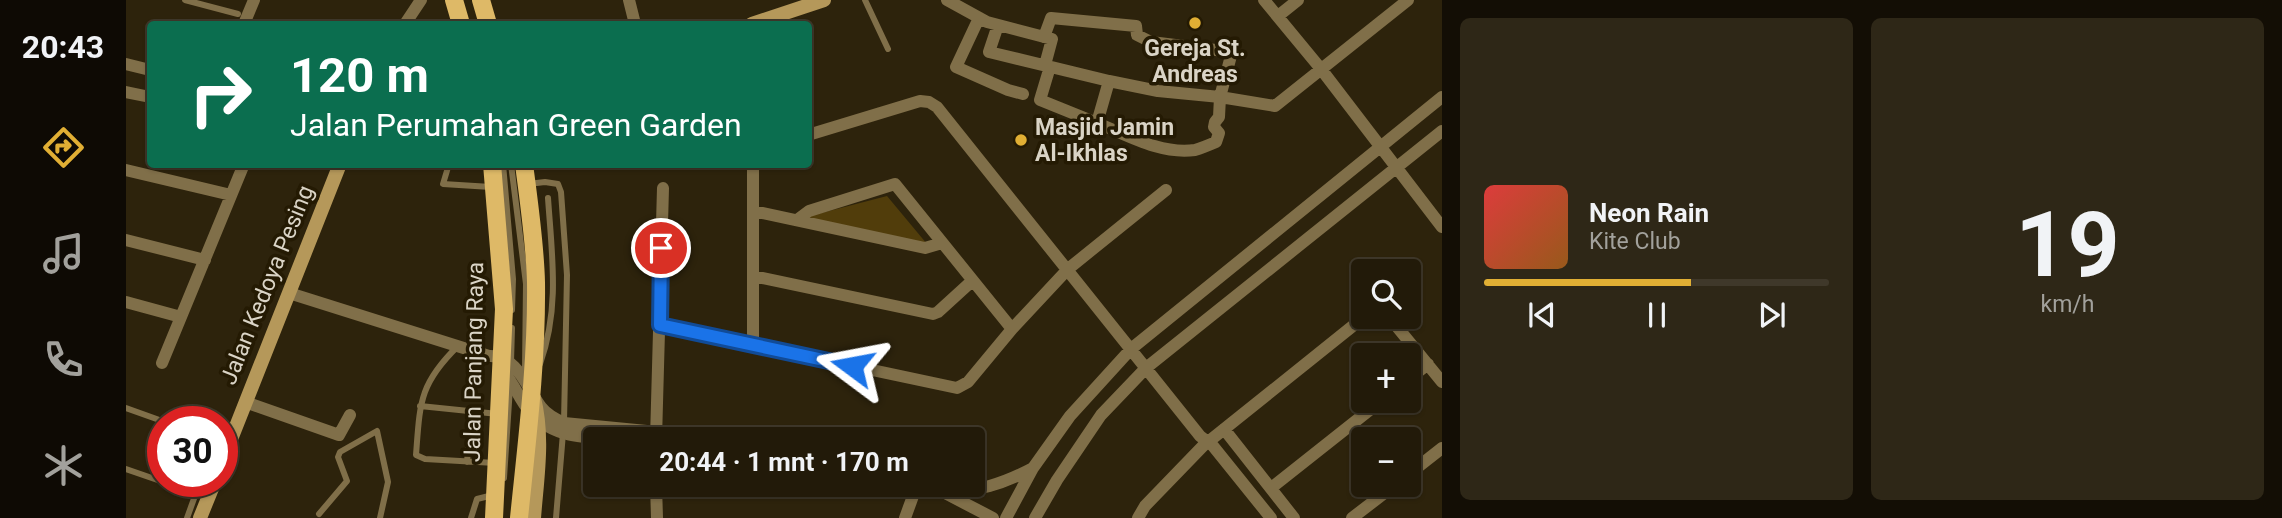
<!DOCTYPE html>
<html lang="id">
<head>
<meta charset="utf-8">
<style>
  :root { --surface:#221a09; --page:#2e2717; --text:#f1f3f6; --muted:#a2a19c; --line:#3f382a; --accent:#e1af34 }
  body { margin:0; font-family:Roboto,sans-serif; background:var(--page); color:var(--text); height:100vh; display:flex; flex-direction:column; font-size:26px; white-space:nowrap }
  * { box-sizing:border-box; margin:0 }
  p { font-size:23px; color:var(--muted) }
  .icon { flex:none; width:38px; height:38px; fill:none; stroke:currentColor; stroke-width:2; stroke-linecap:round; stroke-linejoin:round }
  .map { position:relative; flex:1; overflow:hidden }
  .sheet { display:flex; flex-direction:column; gap:18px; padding:18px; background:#130e05; width:840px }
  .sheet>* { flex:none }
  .top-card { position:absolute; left:21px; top:21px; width:665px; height:147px; border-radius:7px; box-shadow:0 2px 5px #0004,0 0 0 2px var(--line); background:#0b6e4f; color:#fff; overflow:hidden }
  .tools { position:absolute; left:1225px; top:259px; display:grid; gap:14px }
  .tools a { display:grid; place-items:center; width:70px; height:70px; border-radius:7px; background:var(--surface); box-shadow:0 2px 5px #0004,0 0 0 2px var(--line); font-size:35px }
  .speed { position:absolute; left:21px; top:406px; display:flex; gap:14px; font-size:35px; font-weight:700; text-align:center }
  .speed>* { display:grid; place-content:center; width:91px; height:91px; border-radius:50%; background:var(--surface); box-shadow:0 2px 5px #0004,0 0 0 2px var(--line); line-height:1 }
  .speed .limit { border:10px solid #d22; background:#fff; color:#111 }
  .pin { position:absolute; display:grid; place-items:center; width:60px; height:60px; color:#fff; margin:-30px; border:4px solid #fff; border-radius:50%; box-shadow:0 2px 7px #0007 }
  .me { position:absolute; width:77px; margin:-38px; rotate:283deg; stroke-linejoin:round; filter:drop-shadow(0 0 5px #0008) }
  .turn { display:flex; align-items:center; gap:24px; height:147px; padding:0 28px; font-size:32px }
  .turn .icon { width:91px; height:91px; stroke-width:2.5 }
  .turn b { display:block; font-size:49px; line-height:60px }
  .sheet .card { flex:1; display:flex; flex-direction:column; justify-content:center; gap:10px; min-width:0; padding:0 24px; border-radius:10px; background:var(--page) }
  .sheet .dial { align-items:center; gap:0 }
  .dial b { font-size:91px; line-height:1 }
  .song { display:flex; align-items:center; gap:21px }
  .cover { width:84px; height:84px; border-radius:10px; background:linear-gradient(135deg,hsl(0 70% 55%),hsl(30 70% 35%)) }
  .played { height:7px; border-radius:4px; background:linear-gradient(90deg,var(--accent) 60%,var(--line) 60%) }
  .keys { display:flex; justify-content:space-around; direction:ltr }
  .sheet .tiles { flex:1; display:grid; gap:18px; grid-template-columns:repeat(2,1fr) }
  .trip { position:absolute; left:457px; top:427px; width:402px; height:70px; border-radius:7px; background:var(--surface); box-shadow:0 2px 5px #0004,0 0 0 2px var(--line); font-weight:700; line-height:70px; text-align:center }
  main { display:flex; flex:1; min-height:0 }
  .tabs { display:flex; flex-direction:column; width:126px; justify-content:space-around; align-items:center; background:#0e0a04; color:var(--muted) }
  .tabs .icon { width:49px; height:49px }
  .tabs .current { color:var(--accent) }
  .tabs b { font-size:32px; color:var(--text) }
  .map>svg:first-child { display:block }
  .green { fill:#513d0b }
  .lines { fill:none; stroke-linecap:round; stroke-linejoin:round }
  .lane { stroke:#806f49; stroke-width:6 }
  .street { stroke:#806f49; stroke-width:12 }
  .secondary { stroke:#b5985a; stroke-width:14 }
  .primary { stroke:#deb967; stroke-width:18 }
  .route-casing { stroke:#114b97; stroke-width:18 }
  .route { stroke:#1a73e8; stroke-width:12 }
  .poi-dot { fill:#e1af34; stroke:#241a03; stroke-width:2.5 }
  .labels { text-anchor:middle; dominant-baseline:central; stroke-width:7; stroke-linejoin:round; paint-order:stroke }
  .poi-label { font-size:23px; font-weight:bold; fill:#dad4c6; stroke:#241a03 }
  .street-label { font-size:23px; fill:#dad4c6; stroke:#241a03 }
</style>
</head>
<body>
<main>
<nav class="tabs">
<b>20:43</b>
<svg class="icon current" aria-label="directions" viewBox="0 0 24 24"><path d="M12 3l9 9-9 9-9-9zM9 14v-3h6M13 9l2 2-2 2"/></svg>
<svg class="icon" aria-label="music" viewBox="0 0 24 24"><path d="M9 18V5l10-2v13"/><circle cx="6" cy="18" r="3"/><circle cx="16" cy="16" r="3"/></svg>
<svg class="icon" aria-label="phone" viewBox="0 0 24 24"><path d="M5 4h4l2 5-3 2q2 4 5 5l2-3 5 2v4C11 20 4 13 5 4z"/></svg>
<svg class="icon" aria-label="climate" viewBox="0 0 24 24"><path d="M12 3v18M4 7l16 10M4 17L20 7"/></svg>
</nav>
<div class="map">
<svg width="1316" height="518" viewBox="0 0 1316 518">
  <rect width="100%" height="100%" fill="#2d230c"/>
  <path class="green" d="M 761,196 L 801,244 L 676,218 Z"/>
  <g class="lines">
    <path class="lane" d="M 59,0 L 112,14
      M 739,0 L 762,49
      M 323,164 L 317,184 L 365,187
      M 377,164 L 387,279 L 386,310
      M 385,164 L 400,284 L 399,368
      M 402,184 L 419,182 L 432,184 L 435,192 L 441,275 L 438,422
      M 332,346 C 293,384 294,403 290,455 L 299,459 L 369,463
      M 385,362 L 386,328
      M 414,364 C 434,308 426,256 422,198
      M 294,406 L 372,414
      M 0,408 L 39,422
      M 341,462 L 345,412
      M 0,469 L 81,497
      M 378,478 L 384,387
      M 193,514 L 221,481 L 212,457 L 214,452 L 251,431 L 262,482 L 254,518
      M 61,518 L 70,493
      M 345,518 L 351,499 L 367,495
      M 430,518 L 437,433"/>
    <path class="street" d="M 503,0 L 509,24
      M 821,0 L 861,22 L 926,39 L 919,65 L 923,70 L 914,100 L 971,123 L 983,81 L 1032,91 L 1094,97 L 1149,106 L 1282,0
      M 1138,0 L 1195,69 L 1316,227
      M 1152,16 L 1172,0
      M 853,18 L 830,67 L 882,90 L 897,94
      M 118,24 L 128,0
      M 279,24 L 295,0
      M 872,25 L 863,52 L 983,81
      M 918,37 L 925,18 L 1010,26 L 1011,35 L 1025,42 L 1106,52 L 1094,97 L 1093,117 L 1089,122 L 1088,127 L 1093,133 L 1090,142 C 1083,145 1076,148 1069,150 C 1035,155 1001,135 971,123
      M 0,64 L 24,70
      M 0,92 L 24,97
      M 682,135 L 794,101 L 803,102 L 811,107 L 1074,436 L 1087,446 L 1145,518
      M 627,164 L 627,344
      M 0,170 L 105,195
      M 627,211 L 799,248 L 816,243
      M 671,220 L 683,211 L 769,184 L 886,329
      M 0,240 L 79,260
      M 1229,274 L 1237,284
      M 627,276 L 807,314 L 812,312 L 846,281
      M 163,293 L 363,356 C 392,355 401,389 415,407 C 421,415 429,419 438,423 L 531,432 L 542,437 L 561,439
      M 0,302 L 55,317
      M 1263,317 L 1316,382
      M 534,325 L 831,388 L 842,382 L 886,329 L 942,269 L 1040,190
      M 36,363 L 118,164
      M 373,367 C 387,380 392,398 404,412 C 428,439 463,438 497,439
      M 1283,379 L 1302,364
      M 119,402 L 213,435 L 224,415
      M 1098,429 L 1168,518
      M 530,439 L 537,188
      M 1283,474 L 1316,448
      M 530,485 L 531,518
      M 796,485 L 817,492 L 867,518
      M 1145,488 L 1255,401
      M 817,492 C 851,492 877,484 907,468
      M 779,518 L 791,485
      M 880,518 L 907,468 L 944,416 L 1005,349 L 1316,97
      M 909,518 L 931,480 L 975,415 L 1020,368 L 1316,131
      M 1012,518 L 1019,506 L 1077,446 L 1238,317
      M 1226,518 L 1269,485"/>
    <path class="secondary" d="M 626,24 L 698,0
      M 96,462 L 214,164
      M 74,518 L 89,481
      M 408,518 C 411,478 418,438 408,398"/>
    <path class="primary" d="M 328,0 L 335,24
      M 355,0 L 362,24
      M 366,164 L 378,309 L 368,518
      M 393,518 C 401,440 411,361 410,282 C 409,243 403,203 398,164"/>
  </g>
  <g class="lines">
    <defs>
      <path id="route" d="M 535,248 L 534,325 L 726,366"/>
    </defs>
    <use href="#route" class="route-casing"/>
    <use href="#route" class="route"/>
  </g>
  <g class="poi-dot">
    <circle cx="1069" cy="23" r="7"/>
    <circle cx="895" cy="140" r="7"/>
  </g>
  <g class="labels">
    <g class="poi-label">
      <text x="1069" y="48">Gereja St.<tspan x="1069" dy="26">Andreas</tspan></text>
      <text x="909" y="127" text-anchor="start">Masjid Jamin<tspan x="909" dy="26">Al-Ikhlas</tspan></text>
    </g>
    <g class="street-label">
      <text transform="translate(141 285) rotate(-68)">Jalan Kedoya Pesing</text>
      <text transform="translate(348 362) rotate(-89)">Jalan Panjang Raya</text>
    </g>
  </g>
</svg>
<div class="tools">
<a><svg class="icon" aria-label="search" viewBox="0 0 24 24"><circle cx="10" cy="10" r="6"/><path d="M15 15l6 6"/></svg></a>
<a>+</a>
<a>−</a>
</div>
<div class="speed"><div class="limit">30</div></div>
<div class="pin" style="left:535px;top:248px;background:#d93025"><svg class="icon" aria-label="arrive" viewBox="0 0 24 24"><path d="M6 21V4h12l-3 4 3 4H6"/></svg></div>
<svg class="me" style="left:726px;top:366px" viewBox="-20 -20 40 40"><path d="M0-17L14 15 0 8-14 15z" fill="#1a73e8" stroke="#fff" stroke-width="4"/></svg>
<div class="trip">20:44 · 1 mnt · 170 m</div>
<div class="top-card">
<div class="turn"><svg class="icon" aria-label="right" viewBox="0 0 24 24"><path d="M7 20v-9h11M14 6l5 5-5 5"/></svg><div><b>120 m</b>Jalan Perumahan Green Garden</div></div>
</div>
</div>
<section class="sheet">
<div class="tiles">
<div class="card">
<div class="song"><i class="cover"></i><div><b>Neon Rain</b><p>Kite Club</p></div></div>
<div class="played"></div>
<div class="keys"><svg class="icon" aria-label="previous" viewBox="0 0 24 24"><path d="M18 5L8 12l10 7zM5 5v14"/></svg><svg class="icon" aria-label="pause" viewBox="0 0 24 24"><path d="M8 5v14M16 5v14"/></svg><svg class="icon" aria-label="next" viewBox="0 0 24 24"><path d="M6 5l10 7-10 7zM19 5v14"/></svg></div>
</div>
<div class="card dial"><b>19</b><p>km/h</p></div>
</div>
</section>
</main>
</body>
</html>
